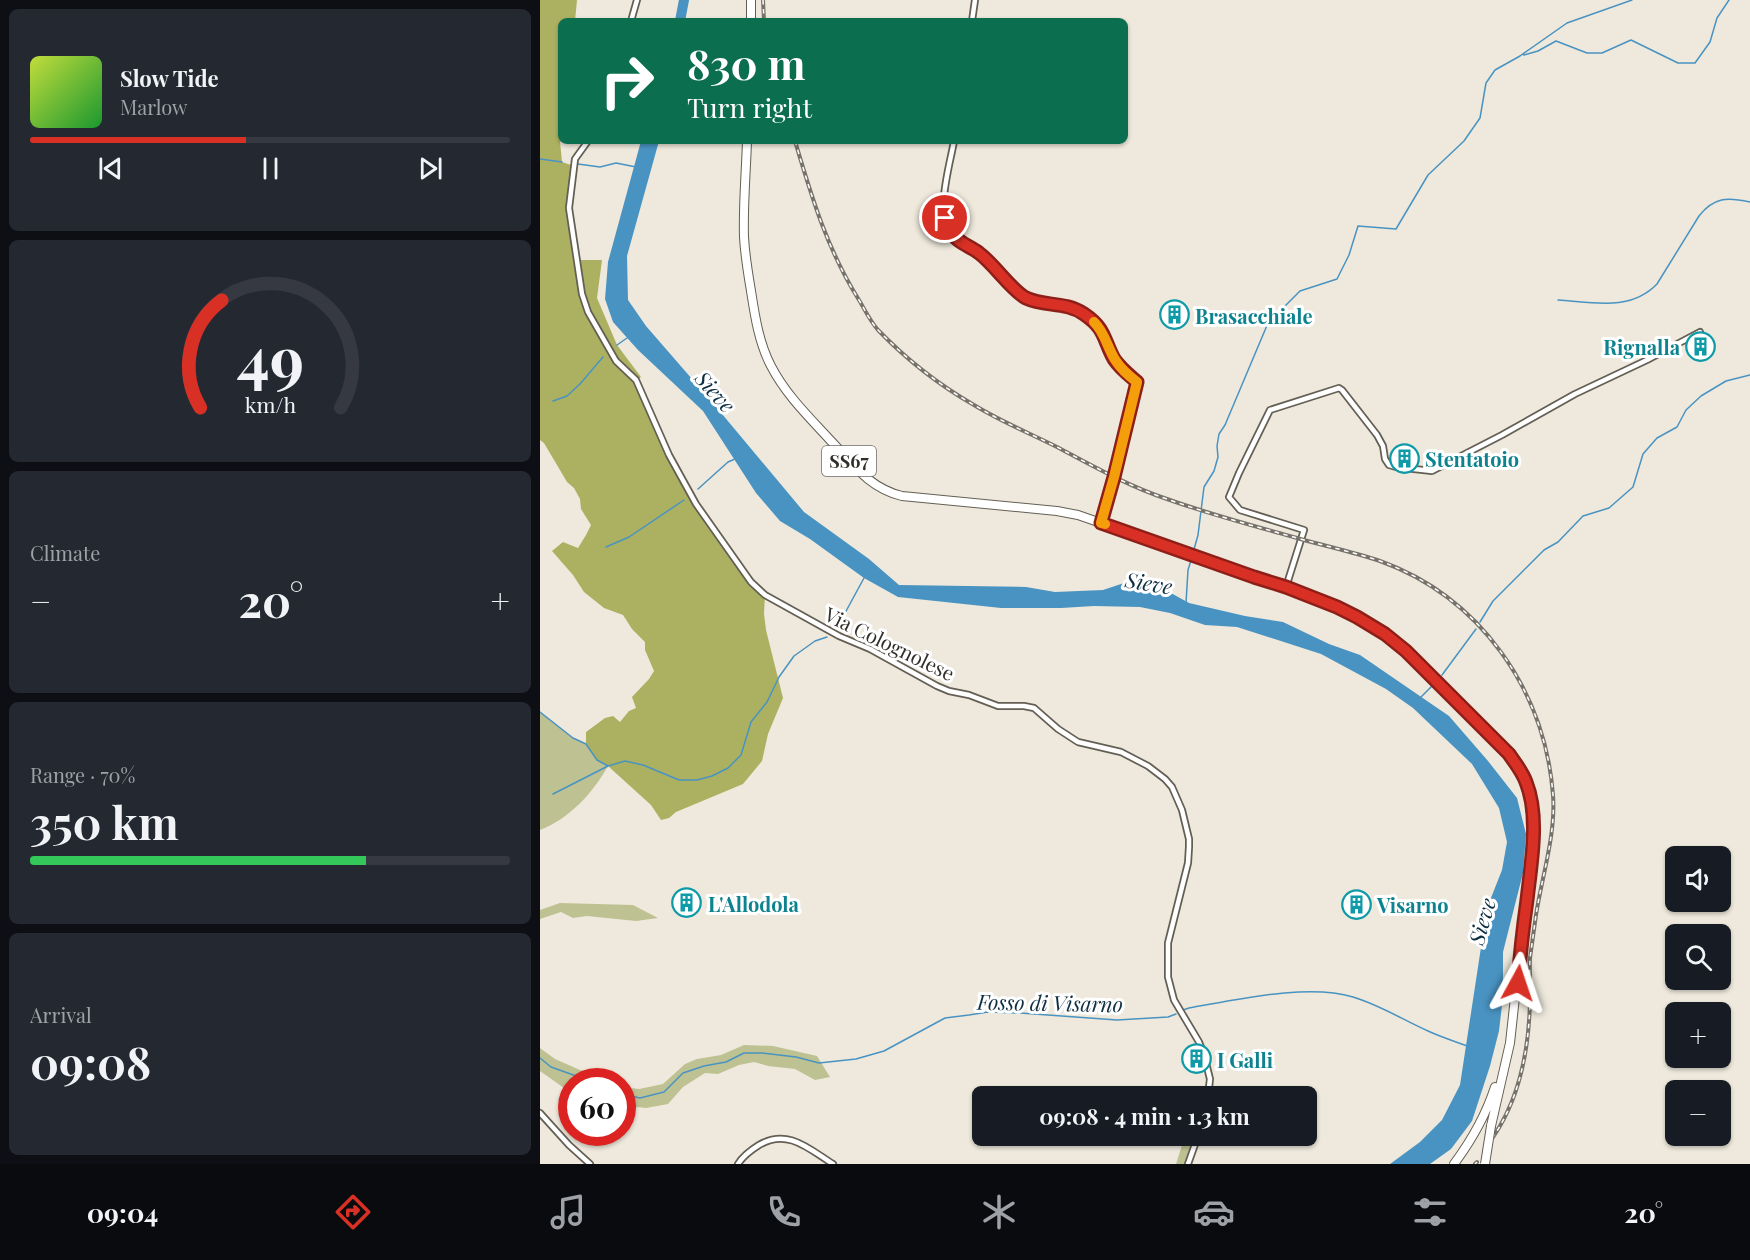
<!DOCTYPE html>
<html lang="en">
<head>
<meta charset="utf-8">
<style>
  :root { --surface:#171b24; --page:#242831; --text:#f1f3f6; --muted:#9ea1a6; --line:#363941; --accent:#d93025 }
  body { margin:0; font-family:"Playfair Display",serif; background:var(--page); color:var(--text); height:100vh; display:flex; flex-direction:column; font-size:22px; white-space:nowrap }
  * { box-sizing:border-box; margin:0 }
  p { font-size:20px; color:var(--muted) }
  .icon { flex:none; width:33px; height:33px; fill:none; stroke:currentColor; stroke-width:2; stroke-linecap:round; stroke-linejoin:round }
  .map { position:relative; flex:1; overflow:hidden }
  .details { display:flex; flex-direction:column; gap:9px; padding:9px; background:#0d0f14; width:540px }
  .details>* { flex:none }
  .hud { position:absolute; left:18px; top:18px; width:570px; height:126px; border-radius:9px; box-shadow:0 2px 4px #0004; background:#0b6e4f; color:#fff; overflow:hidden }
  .fabs { position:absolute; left:1125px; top:846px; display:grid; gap:12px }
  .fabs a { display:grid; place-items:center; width:66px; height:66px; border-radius:9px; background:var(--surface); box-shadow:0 2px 4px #0004; font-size:30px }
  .speed { position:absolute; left:18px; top:1068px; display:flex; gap:12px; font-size:30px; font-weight:700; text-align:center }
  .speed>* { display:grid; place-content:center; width:78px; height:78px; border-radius:50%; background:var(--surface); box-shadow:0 2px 4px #0004; line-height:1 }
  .speed .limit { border:9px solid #d22; background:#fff; color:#111 }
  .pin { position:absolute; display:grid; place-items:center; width:51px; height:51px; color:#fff; margin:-26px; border:3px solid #fff; border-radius:50%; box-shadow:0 2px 6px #0007 }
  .me { position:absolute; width:66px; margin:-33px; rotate:5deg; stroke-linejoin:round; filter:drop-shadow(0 0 4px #0008) }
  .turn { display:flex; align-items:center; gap:21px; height:126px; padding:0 30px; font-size:27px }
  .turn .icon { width:78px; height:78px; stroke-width:2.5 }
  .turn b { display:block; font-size:42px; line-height:51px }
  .big { font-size:45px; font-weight:700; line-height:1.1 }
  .details .widget { flex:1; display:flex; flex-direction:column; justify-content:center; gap:9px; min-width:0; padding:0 21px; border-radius:9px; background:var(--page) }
  .details .dial { align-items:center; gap:0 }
  .dial svg { height:156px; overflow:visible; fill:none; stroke:var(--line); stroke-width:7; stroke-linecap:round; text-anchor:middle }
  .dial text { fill:var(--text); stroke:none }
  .song { display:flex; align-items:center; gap:18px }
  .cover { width:72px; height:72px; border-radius:9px; background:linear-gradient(135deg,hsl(70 70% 55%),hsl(130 70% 35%)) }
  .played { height:6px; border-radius:3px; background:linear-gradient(90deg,var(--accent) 45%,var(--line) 45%) }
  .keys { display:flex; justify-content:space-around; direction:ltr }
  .heat { display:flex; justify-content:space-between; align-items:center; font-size:33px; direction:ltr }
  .charge { height:9px; border-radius:4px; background:linear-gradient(90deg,#34c759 70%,var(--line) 0) }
  .trip { position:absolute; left:432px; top:1086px; width:345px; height:60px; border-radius:9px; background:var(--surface); box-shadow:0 2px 4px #0004; font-weight:700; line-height:60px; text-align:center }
  .tab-bar { display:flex; height:96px; justify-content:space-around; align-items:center; background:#090b0e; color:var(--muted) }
  .tab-bar .icon { width:42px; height:42px }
  .tab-bar .active { color:var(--accent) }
  .tab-bar b { font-size:27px; color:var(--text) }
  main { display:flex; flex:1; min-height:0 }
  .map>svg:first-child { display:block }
  .green { fill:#bec293 }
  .forest { fill:#acb162 }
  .water { fill:#4993c2 }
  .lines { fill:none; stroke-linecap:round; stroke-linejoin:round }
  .stream { stroke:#4993c2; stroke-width:1.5 }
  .river { stroke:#4993c2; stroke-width:10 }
  .minor-casing { stroke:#645f54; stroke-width:8 }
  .primary-casing { stroke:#645f54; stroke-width:10 }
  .minor { stroke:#fff; stroke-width:4.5 }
  .primary { stroke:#fff; stroke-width:8 }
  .rail-casing { stroke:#77736b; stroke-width:4 }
  .rail { stroke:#fff; stroke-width:1.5; stroke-dasharray:4.5; stroke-linecap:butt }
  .primary-bridge-casing { stroke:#645f54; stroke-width:10; stroke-linecap:butt }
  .primary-bridge { stroke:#fff; stroke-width:8 }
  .route-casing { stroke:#8d1f18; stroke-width:15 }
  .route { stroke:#d93025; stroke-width:10 }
  .slow { stroke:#f59e0b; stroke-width:10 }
  .labels { text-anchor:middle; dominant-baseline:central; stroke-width:6; stroke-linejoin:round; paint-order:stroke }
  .shield { fill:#fff; stroke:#6f6d6a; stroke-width:1.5 }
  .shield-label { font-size:18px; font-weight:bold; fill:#312f2a }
  .culture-label { font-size:20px; font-weight:bold; fill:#0d838f; stroke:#fff; text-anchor:start }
  .street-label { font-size:20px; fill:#312f2a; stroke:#fff }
  .water-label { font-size:21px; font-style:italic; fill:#0d2e42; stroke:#fff }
</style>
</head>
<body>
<main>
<section class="details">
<div class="widget">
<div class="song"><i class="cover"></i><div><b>Slow Tide</b><p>Marlow</p></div></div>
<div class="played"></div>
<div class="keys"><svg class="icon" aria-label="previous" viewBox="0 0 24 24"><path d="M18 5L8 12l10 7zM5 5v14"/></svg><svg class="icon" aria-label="pause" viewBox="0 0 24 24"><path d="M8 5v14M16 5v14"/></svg><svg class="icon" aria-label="next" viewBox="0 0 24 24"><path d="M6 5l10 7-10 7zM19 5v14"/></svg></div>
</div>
<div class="widget dial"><svg viewBox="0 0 100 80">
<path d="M14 69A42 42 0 1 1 86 69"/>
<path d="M14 69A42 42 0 0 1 25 14" stroke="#d93025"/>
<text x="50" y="56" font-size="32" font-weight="700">49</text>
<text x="50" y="72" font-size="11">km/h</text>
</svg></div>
<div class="widget"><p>Climate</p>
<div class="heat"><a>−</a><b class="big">20°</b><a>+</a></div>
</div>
<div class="widget"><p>Range · 70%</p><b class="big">350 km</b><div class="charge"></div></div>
<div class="widget"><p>Arrival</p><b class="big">09:08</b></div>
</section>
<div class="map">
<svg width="1210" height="1164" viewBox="0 0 1210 1164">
  <rect width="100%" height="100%" fill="#eee9dc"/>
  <path class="green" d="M 0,712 L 33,738 L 46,744 L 57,760 L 68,766 C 53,793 29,819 0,830 Z
    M 20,903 L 93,905 L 118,918 L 96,921 L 47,916 L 33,918 L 21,912 L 0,919 L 0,910 Z
    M 204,1045 L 233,1046 L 277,1056 L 290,1077 L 275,1080 L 255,1069 L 228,1066 L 214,1062 L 199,1065 L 178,1074 L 165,1073 L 143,1087 L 128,1104 L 106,1108 L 87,1106 L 83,1107 L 83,1087 L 99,1089 L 123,1084 L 145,1064 L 157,1059 L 181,1055 Z
    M 0,1048 L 15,1059 L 65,1081 L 32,1082 L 31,1093 L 0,1071 Z
    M 645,1136 L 658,1136 L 648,1164 L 636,1164 Z"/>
  <path class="forest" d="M 0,0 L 37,0 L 35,21 L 21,21 L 20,141 L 22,162 L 34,166 L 29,208 L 36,260 L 62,260 L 57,298 L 77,345 L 101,377 L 97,380 L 119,432 L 156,504 L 211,582 L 225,595 L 224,614 L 226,630 L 243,698 L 228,734 L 222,761 L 203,784 L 136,812 L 129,818 L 121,820 L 111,805 L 68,766 L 57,760 L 46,744 L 46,732 L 65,718 L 73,716 L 80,722 L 89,711 L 96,708 L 92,697 L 109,679 L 114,671 L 105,650 L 105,642 L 92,629 L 83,615 L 64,608 L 44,592 L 33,575 L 12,551 L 23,542 L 38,548 L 46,535 L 51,525 L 41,509 L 40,499 L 34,488 L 27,482 L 4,443 L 0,440 Z"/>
  <path class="water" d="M 101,141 L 119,141 L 87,256 L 88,300 L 106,326 L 172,402 L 264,512 L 329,559 L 359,585 L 486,587 L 515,592 L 563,590 L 590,581 L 620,587 L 649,603 L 705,616 L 743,622 L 789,644 L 820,655 L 909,716 L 948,761 L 977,798 L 986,834 L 983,873 L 963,952 L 963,996 L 959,1031 L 950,1066 L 932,1121 L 911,1149 L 890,1164 L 850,1164 L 880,1142 L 902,1120 L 920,1085 L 947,908 L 962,870 L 967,842 L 959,808 L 932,764 L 873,708 L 846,689 L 781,654 L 697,627 L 665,625 L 630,613 L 600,607 L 554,606 L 521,608 L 461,608 L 358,597 L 324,578 L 270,539 L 240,521 L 216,493 L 163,411 L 98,350 L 73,322 L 65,299 L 68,262 Z"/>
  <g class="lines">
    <path class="stream" d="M 984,55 L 998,51 L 1016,41 L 1047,53 L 1062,53 L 1091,40 L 1138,63 L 1155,63 L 1170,42 L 1177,18 L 1189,0
      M 0,159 L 22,162
      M 38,164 L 60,167 L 76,163 L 96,167
      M 1018,300 C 1052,302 1090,312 1117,284 L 1159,216 C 1174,197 1187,197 1210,202
      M 77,345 L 87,338
      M 13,401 L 27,396 L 40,384 L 63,357
      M 158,489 L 188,462 L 195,459
      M 66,547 L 89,537 L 144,500
      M 653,553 L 658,535 L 664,487 L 674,471 L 678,457 L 677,446 L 679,434 L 685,425 L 728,323 L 760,291 L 797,279 L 809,255 L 818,226 L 856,229 L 888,175 L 924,141 L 940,118 L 946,83 L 955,70 L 980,56 L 1027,23 L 1092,0
      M 646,603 L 648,570 L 652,557
      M 940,622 L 953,601 L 1004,550 L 1018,542 L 1043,516 L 1069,508 L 1093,487 L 1103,454 L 1117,438 L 1137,427 L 1146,410 L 1161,396 L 1186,381 L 1210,375
      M 295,624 L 305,613 L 324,578
      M 902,675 L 936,629
      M 881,697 L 893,685
      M 0,712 L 33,738 L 46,744 L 57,760 L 68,766 L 85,761 L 103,765 L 139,780 L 157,780 L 172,776 L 188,768 L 201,755 L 211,722 L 227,702 L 239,677 L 254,656 L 275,641 L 287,637
      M 13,794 L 68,766
      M 643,1010 L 649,1008 C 696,1000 768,983 813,997 C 840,1005 863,1020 888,1031 C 901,1037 914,1041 927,1046
      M 0,1058 L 11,1067 L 39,1077 L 47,1082
      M 82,1094 L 100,1098 L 124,1092 L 143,1073 L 164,1066 L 186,1062 L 204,1053 L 222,1053 L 256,1057 L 279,1063 L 316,1059 L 344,1051 L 405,1018 L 429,1015 L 448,1012 L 480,1013 L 577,1020 L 628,1017 L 636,1014"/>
    <path class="river" d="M 140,21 L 144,0"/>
    <defs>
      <path id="minor" d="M 91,21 L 97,0
        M 432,21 L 435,0
        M 48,141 L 35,159 L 29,208 L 42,294 L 48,312 L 76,361 L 96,380 L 129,455 L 156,504 L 211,582 L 225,595 L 299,636 L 330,649 L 397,686 L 409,691 L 429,695 L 458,706 L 484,706 L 494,708 L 518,729 L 538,742 L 581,752 L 608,766 L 625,779 L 632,787 L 642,810 L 649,839 L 649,847 L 648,863 L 628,943 L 628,977 L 634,1000 L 659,1042 L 664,1055 L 670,1079 L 668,1096
        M 414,141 C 410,165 394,215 412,234 C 420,242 429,246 438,252 C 443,256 448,260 452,264 C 462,274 476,294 488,299 C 507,305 528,302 545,315 C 567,331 563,339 575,359 C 580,369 589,375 597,382 L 574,477 L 561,523
        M 746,587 L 764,530 L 700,510 L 689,497 L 699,473 L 730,410 L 799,388 L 802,390 L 837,435 L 843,446 L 845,459 L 849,465 L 856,467 L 892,471 L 962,435 L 1035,394 L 1107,360 L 1160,332
        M 0,1113 L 29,1145 L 50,1164
        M 198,1164 C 203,1156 211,1150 219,1145 C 248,1128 269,1149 293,1164
        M 648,1164 L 658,1136"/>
      <path id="primary" d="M 211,21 L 211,0
        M 207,141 C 206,173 203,205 204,237 C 205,256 208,273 211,291 C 215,317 219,343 231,366 C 246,395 269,417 291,441 C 313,464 329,488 362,496 L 517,511 L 538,515 L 746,587 L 797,607 L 817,617 L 845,634 L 866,651 L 954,739 L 979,768 L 986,782 L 992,805 L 992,863 L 981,942 L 970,1043 L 951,1126
        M 914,1164 C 931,1141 946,1115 955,1087"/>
    </defs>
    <use href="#minor" class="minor-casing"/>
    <use href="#primary" class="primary-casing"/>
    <use href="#minor" class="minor"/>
    <use href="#primary" class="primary"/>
    <defs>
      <path id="rail" d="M 223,0 L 224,21
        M 255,141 C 272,198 287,249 319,300 C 325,310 330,321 338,330 C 366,359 399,385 434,405 C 460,421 489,433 517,447 C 553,466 588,486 627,499 C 669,514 714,526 757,538 C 785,546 813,552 840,561 C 940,597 1005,690 1013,795 C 1016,834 1002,876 996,915 C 994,929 992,944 990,958 C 989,972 991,987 990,1001 C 989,1048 980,1098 953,1137
        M 935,1164 L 937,1162"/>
    </defs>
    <use href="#rail" class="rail-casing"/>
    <use href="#rail" class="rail"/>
    <defs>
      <path id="primary-bridge" d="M 945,1164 L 951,1126"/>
    </defs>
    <use href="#primary-bridge" class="primary-bridge-casing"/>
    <use href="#primary-bridge" class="primary-bridge"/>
  </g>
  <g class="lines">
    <defs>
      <path id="route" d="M 405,218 C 406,222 407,228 410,231 C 416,242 430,246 439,253 C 454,264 472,291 486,298 C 505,307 525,301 544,314 C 566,329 563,339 574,359 C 580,368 589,375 597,382 L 574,477 L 561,523 L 714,577 L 746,587 L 797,607 L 817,617 L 845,634 L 866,651 L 969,754 C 975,763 982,771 986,782 C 1000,817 991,863 987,900 C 983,928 980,955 978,983"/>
    </defs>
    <use href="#route" class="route-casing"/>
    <use href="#route" class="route"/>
    <path class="slow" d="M 554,322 C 566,334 567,348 576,361 C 581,369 589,376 597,382 L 574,477 L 561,523 L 565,524"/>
  </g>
  <defs>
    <symbol id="building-ring" viewBox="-11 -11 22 22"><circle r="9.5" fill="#fff" stroke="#0f9aa8" stroke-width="1.5"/><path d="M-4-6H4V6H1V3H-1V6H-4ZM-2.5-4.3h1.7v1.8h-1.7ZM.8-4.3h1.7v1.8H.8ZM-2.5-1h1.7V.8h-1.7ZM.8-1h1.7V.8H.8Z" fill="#0f9aa8"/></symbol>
  </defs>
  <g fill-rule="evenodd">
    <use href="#building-ring" x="618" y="298" width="33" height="33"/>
    <use href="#building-ring" x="1144" y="330" width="33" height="33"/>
    <use href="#building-ring" x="848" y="442" width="33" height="33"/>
    <use href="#building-ring" x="130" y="886" width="33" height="33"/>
    <use href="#building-ring" x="800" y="888" width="33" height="33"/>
    <use href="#building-ring" x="640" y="1042" width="33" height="33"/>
  </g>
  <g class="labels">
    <rect class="shield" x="282" y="446" width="54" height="30" rx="4.5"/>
    <g class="shield-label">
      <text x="309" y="461">SS67</text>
    </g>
    <g class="culture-label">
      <text x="655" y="315">Brasacchiale</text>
      <text x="1140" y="346" text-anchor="end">Rignalla</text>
      <text x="885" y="458">Stentatoio</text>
      <text x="168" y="903">L'Allodola</text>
      <text x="837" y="904">Visarno</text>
      <text x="677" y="1059">I Galli</text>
    </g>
    <g class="street-label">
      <text transform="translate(350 643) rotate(26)">Via Colognolese</text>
    </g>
    <g class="water-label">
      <text transform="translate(176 391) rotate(48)">Sieve</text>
      <text transform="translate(609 582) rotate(9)">Sieve</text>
      <text transform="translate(941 921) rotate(-74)">Sieve</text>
      <text transform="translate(510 1002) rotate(1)">Fosso di Visarno</text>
    </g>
  </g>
</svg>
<div class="fabs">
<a><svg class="icon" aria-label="sound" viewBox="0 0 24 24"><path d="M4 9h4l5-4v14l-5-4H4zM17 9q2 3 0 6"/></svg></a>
<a><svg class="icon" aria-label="search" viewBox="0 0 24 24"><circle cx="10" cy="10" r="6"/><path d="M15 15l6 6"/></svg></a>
<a>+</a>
<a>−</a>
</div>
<div class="speed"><div class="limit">60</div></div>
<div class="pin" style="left:405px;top:218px;background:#d93025"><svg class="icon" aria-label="arrive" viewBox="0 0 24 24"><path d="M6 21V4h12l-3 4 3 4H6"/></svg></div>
<svg class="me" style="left:978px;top:983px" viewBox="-20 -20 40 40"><path d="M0-17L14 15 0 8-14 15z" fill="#d93025" stroke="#fff" stroke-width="4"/></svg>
<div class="trip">09:08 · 4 min · 1.3 km</div>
<div class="hud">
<div class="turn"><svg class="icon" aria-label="right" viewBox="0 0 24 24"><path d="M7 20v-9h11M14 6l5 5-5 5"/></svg><div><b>830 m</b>Turn right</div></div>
</div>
</div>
</main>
<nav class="tab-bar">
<b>09:04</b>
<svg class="icon active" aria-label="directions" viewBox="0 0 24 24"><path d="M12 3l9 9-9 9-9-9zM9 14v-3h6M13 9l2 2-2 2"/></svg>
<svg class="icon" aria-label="music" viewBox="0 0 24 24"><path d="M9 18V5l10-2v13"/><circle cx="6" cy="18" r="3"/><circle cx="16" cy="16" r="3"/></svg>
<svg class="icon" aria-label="phone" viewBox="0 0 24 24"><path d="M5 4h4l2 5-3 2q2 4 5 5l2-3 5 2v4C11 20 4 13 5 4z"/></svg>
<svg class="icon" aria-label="climate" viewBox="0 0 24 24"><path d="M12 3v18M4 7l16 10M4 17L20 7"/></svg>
<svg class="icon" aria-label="car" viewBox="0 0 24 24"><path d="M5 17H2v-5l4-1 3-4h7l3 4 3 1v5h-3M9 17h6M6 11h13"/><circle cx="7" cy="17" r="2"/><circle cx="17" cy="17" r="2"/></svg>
<svg class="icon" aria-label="filters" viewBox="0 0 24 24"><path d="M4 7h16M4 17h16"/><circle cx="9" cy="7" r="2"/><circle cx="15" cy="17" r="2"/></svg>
<b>20°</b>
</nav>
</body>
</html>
